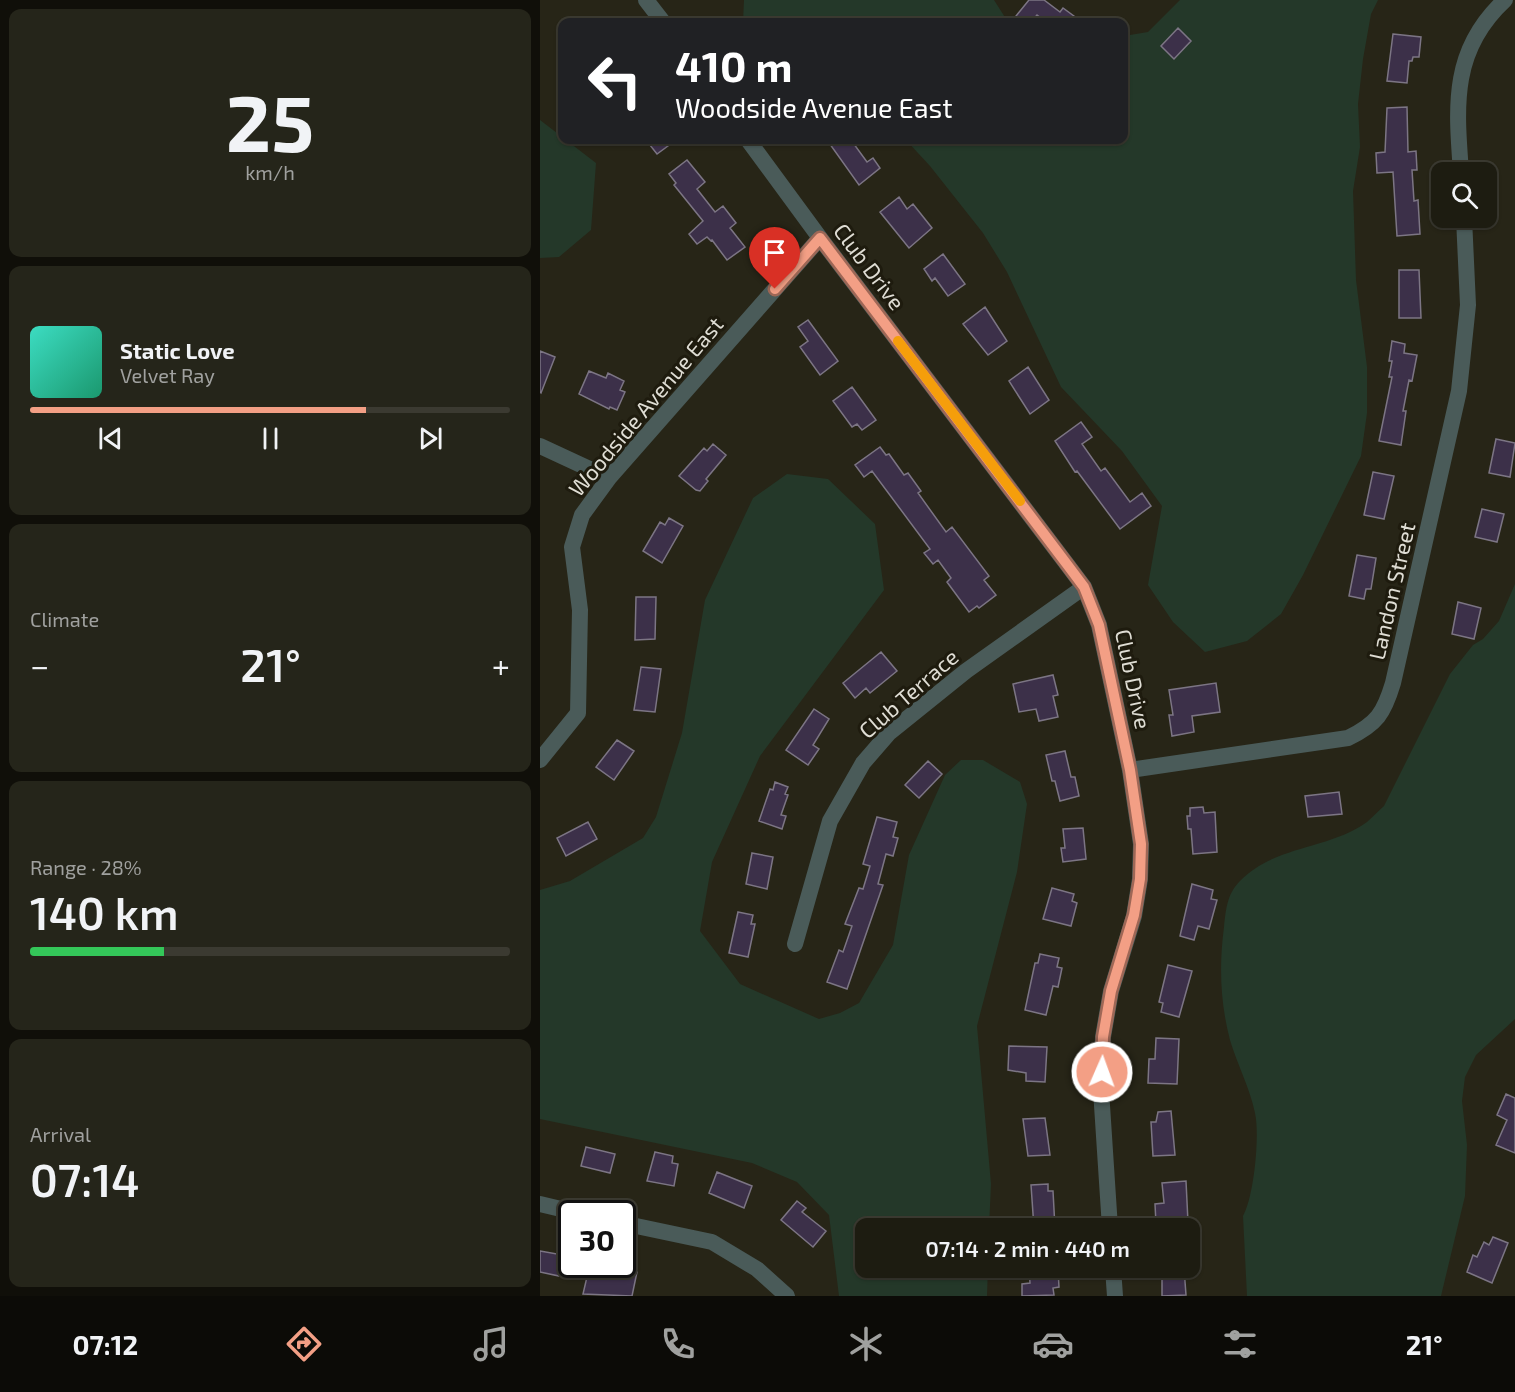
<!DOCTYPE html>
<html lang="en">
<head>
<meta charset="utf-8">
<style>
  :root { --surface:#1d1c11; --page:#25251a; --text:#f1f3f6; --muted:#a0a19f; --line:#3b3a31; --accent:#f39f85 }
  body { margin:0; font-family:"Exo 2",sans-serif; background:var(--page); color:var(--text); height:100vh; display:flex; flex-direction:column; font-size:22px; white-space:nowrap }
  * { box-sizing:border-box; margin:0 }
  p { font-size:20px; color:var(--muted) }
  .icon { flex:none; width:33px; height:33px; fill:none; stroke:currentColor; stroke-width:2; stroke-linecap:round; stroke-linejoin:round }
  .map { position:relative; flex:1; overflow:hidden }
  .sheet { display:flex; flex-direction:column; gap:9px; padding:9px; background:#100f09; width:540px }
  .sheet>* { flex:none }
  .hud { position:absolute; left:18px; top:18px; width:570px; height:126px; border-radius:12px; box-shadow:0 2px 4px #0004,0 0 0 2px var(--line); background:#202124; color:#fff; overflow:hidden }
  .fabs { position:absolute; left:891px; top:162px; display:grid; gap:12px }
  .fabs a { display:grid; place-items:center; width:66px; height:66px; border-radius:12px; background:var(--surface); box-shadow:0 2px 4px #0004,0 0 0 2px var(--line); font-size:30px }
  .speed { position:absolute; left:18px; top:1200px; display:flex; gap:12px; font-size:30px; font-weight:700; text-align:center }
  .speed>* { display:grid; place-content:center; width:78px; height:78px; border-radius:50%; background:var(--surface); box-shadow:0 2px 4px #0004,0 0 0 2px var(--line); line-height:1 }
  .speed .limit { border:3px solid #111; border-radius:9px; background:#fff; color:#111 }
  .pin { position:absolute; display:grid; place-items:center; width:51px; height:51px; color:#fff; margin:-62px -26px; border-radius:50% 50% 50% 0; rotate:-45deg; box-shadow:0 0 6px #0007 }
  .pin .icon { rotate:45deg }
  .me { position:absolute; width:66px; margin:-33px; rotate:2deg; stroke-linejoin:round; filter:drop-shadow(0 0 4px #0008) }
  .turn { display:flex; align-items:center; gap:21px; height:126px; padding:0 18px; font-size:27px }
  .turn .icon { width:78px; height:78px; stroke-width:2.5 }
  .turn b { display:block; font-size:42px; line-height:51px }
  .big { font-size:45px; font-weight:600; line-height:1.1 }
  .sheet .tile { flex:1; display:flex; flex-direction:column; justify-content:center; gap:9px; min-width:0; padding:0 21px; border-radius:12px; background:var(--page) }
  .sheet .dial { align-items:center; gap:0 }
  .dial b { font-size:78px; line-height:1 }
  .song { display:flex; align-items:center; gap:18px }
  .cover { width:72px; height:72px; border-radius:9px; background:linear-gradient(135deg,hsl(170 70% 55%),hsl(160 70% 35%)) }
  .played { height:6px; border-radius:3px; background:linear-gradient(90deg,var(--accent) 70%,var(--line) 70%) }
  .keys { display:flex; justify-content:space-around; direction:ltr }
  .heat { display:flex; justify-content:space-between; align-items:center; font-size:33px; direction:ltr }
  .charge { height:9px; border-radius:4px; background:linear-gradient(90deg,#34c759 28%,var(--line) 0) }
  .trip { position:absolute; left:315px; top:1218px; width:345px; height:60px; border-radius:12px; background:var(--surface); box-shadow:0 2px 4px #0004,0 0 0 2px var(--line); font-weight:600; line-height:60px; text-align:center }
  .dock { display:flex; height:96px; justify-content:space-around; align-items:center; background:#0c0b07; color:var(--muted) }
  .dock .icon { width:42px; height:42px }
  .dock .current { color:var(--accent) }
  .dock b { font-size:27px; color:var(--text) }
  main { display:flex; flex:1; min-height:0 }
  .map>svg:first-child { display:block }
  .green { fill:#243829 }
  .building { fill:#3c3049; stroke:#7c7584; stroke-width:1.5 }
  .lines { fill:none; stroke-linecap:round; stroke-linejoin:round }
  .street { stroke:#4a5b59; stroke-width:16 }
  .route-casing { stroke:#9e6756; stroke-width:15 }
  .route { stroke:#f39f85; stroke-width:10 }
  .slow { stroke:#f59e0b; stroke-width:10 }
  .labels { text-anchor:middle; dominant-baseline:central; stroke-width:6; stroke-linejoin:round; paint-order:stroke }
  .street-label { font-size:22px; fill:#dfddd4; stroke:#1e1b0e }
</style>
</head>
<body>
<main>
<section class="sheet">
<div class="tile dial"><b>25</b><p>km/h</p></div>
<div class="tile">
<div class="song"><i class="cover"></i><div><b>Static Love</b><p>Velvet Ray</p></div></div>
<div class="played"></div>
<div class="keys"><svg class="icon" aria-label="previous" viewBox="0 0 24 24"><path d="M18 5L8 12l10 7zM5 5v14"/></svg><svg class="icon" aria-label="pause" viewBox="0 0 24 24"><path d="M8 5v14M16 5v14"/></svg><svg class="icon" aria-label="next" viewBox="0 0 24 24"><path d="M6 5l10 7-10 7zM19 5v14"/></svg></div>
</div>
<div class="tile"><p>Climate</p>
<div class="heat"><a>−</a><b class="big">21°</b><a>+</a></div>
</div>
<div class="tile"><p>Range · 28%</p><b class="big">140 km</b><div class="charge"></div></div>
<div class="tile"><p>Arrival</p><b class="big">07:14</b></div>
</section>
<div class="map">
<svg width="975" height="1296" viewBox="0 0 975 1296">
  <rect width="100%" height="100%" fill="#272517"/>
  <path class="green" d="M 204,0 L 454,0 L 468,22 L 203,22 Z
    M 640,0 L 838,0 L 831,14 L 823,59 L 818,104 L 820,147 L 813,191 L 816,280 L 827,367 L 827,413 L 821,456 L 763,575 L 741,614 L 707,641 L 665,652 L 633,622 L 608,585 L 622,506 L 582,451 L 521,387 L 467,272 L 443,233 L 390,166 L 366,140 L 584,140 L 584,36 L 608,32 Z
    M 0,120 L 56,163 L 51,230 L 19,257 L 0,258 Z
    M 247,474 L 288,479 L 335,524 L 344,590 L 220,756 L 172,862 L 160,931 L 200,984 L 279,1019 L 300,1013 L 319,1003 L 353,945 L 369,855 L 405,775 L 421,760 L 443,760 L 480,782 L 487,804 L 477,872 L 437,1026 L 451,1184 L 449,1228 L 326,1228 L 326,1268 L 448,1268 L 447,1296 L 299,1296 L 289,1215 L 257,1182 L 212,1163 L 0,1119 L 0,890 L 30,881 L 103,838 L 116,817 L 142,733 L 165,600 L 213,498 Z
    M 975,584 L 975,1019 L 936,1055 L 925,1077 L 922,1101 L 927,1145 L 925,1196 L 901,1296 L 707,1296 L 703,1216 C 714,1197 720,1135 715,1113 C 710,1088 697,1064 690,1040 C 680,1002 679,965 684,927 C 686,909 687,894 700,881 C 735,845 788,850 827,822 C 833,817 838,811 844,806 L 910,674 L 933,645 L 943,639 L 959,621 Z"/>
  <path class="building" d="M 489,0 L 504,0 L 520,12 L 523,8 L 542,22 L 506,22 L 497,15 L 491,22 L 485,22 L 476,16 Z
    M 638,28 L 651,41 L 634,59 L 621,46 Z
    M 853,34 L 881,37 L 879,57 L 873,57 L 872,61 L 869,61 L 867,83 L 847,81 Z
    M 867,107 L 868,152 L 876,151 L 877,170 L 872,170 L 874,201 L 878,200 L 880,234 L 857,236 L 853,172 L 837,173 L 836,153 L 845,152 L 847,108 Z
    M 106,140 L 136,140 L 117,154 Z
    M 287,140 L 311,140 L 327,162 L 333,158 L 340,168 L 319,185 Z
    M 147,160 L 165,182 L 157,189 L 175,212 L 183,206 L 196,223 L 190,228 L 205,247 L 187,260 L 172,240 L 171,241 L 167,237 L 157,244 L 149,234 L 163,221 L 134,185 L 136,183 L 129,174 Z
    M 359,197 L 367,209 L 373,204 L 392,228 L 369,248 L 340,212 Z
    M 403,254 L 425,284 L 408,296 L 395,278 L 392,281 L 384,269 Z
    M 859,270 L 879,270 L 881,318 L 859,318 Z
    M 445,307 L 467,341 L 448,355 L 423,324 Z
    M 268,320 L 298,361 L 280,375 L 260,347 L 268,341 L 258,327 Z
    M 852,341 L 865,344 L 864,353 L 877,355 L 872,381 L 869,380 L 863,411 L 866,411 L 861,445 L 839,441 L 852,377 L 849,377 L 852,361 L 849,361 Z
    M 0,351 L 15,357 L 1,393 L 0,392 Z
    M 488,367 L 509,400 L 490,414 L 469,381 Z
    M 49,371 L 66,378 L 68,373 L 84,381 L 80,390 L 85,392 L 77,410 L 70,407 L 69,409 L 39,394 Z
    M 312,387 L 336,420 L 322,430 L 317,424 L 312,427 L 293,401 Z
    M 541,422 L 552,437 L 542,444 L 561,471 L 565,468 L 590,502 L 602,493 L 611,506 L 580,529 L 537,471 L 535,472 L 515,441 Z
    M 956,439 L 975,443 L 970,477 L 949,473 Z
    M 173,444 L 186,455 L 166,479 L 168,481 L 160,491 L 156,490 L 139,476 L 164,448 L 167,451 Z
    M 340,447 L 346,455 L 349,454 L 364,475 L 368,473 L 381,491 L 378,493 L 406,532 L 412,527 L 449,576 L 444,580 L 456,595 L 439,608 L 437,606 L 429,612 L 407,582 L 411,578 L 398,560 L 393,564 L 384,553 L 390,549 L 332,471 L 324,477 L 315,465 Z
    M 833,472 L 854,476 L 844,519 L 824,515 Z
    M 942,509 L 964,514 L 957,542 L 935,537 Z
    M 129,518 L 143,526 L 122,563 L 103,551 L 120,522 L 125,525 Z
    M 817,555 L 836,558 L 831,589 L 826,589 L 824,599 L 809,596 Z
    M 96,597 L 116,597 L 115,639 L 95,640 Z
    M 918,602 L 941,608 L 934,639 L 912,634 Z
    M 341,652 L 357,671 L 330,693 L 326,688 L 315,698 L 303,683 Z
    M 101,667 L 121,669 L 115,712 L 94,710 Z
    M 513,675 L 518,695 L 513,696 L 518,717 L 499,721 L 496,709 L 479,712 L 473,684 Z
    M 676,683 L 680,712 L 652,716 L 654,732 L 632,736 L 629,715 L 633,715 L 629,690 Z
    M 274,709 L 289,719 L 273,745 L 279,749 L 268,765 L 246,750 Z
    M 77,740 L 94,751 L 74,780 L 56,767 Z
    M 525,751 L 531,777 L 535,777 L 539,796 L 520,801 L 515,781 L 512,781 L 506,755 Z
    M 388,761 L 402,774 L 379,798 L 365,785 Z
    M 235,782 L 248,787 L 245,794 L 248,795 L 241,815 L 246,816 L 242,829 L 219,821 L 230,789 L 233,790 Z
    M 799,792 L 802,814 L 768,817 L 765,796 Z
    M 663,807 L 664,813 L 675,812 L 677,852 L 653,854 L 651,829 L 648,829 L 647,816 L 650,816 L 650,808 Z
    M 337,817 L 357,822 L 353,837 L 358,838 L 353,856 L 346,854 L 338,884 L 343,885 L 307,989 L 287,982 L 299,950 L 303,952 L 312,926 L 305,924 L 319,888 L 323,889 L 330,866 L 323,864 Z
    M 48,822 L 57,839 L 26,856 L 17,838 Z
    M 543,828 L 546,859 L 523,862 L 521,848 L 525,848 L 523,829 Z
    M 212,853 L 233,857 L 227,889 L 206,884 Z
    M 652,884 L 673,890 L 671,899 L 677,900 L 669,929 L 658,926 L 654,940 L 640,936 Z
    M 512,888 L 534,894 L 532,901 L 537,903 L 531,926 L 503,919 Z
    M 198,912 L 213,915 L 211,924 L 215,924 L 208,957 L 189,953 Z
    M 500,954 L 519,958 L 517,967 L 522,968 L 518,987 L 513,986 L 506,1015 L 485,1010 L 495,963 L 498,963 Z
    M 628,965 L 652,971 L 639,1017 L 621,1012 L 623,1003 L 619,1002 Z
    M 616,1038 L 639,1039 L 637,1084 L 608,1083 L 609,1059 L 615,1059 Z
    M 469,1046 L 507,1047 L 505,1082 L 486,1081 L 486,1073 L 468,1070 Z
    M 966,1094 L 975,1098 L 975,1153 L 956,1145 L 967,1120 L 957,1115 Z
    M 631,1111 L 635,1155 L 613,1156 L 611,1122 L 616,1122 L 618,1112 Z
    M 505,1118 L 510,1155 L 488,1156 L 483,1119 Z
    M 46,1147 L 75,1154 L 70,1173 L 41,1166 Z
    M 115,1152 L 133,1156 L 132,1163 L 138,1164 L 134,1186 L 107,1181 Z
    M 177,1172 L 212,1186 L 204,1208 L 169,1193 Z
    M 646,1181 L 648,1222 L 616,1224 L 615,1204 L 624,1203 L 622,1183 Z
    M 508,1184 L 508,1191 L 513,1191 L 515,1228 L 494,1228 L 491,1185 Z
    M 257,1201 L 266,1208 L 262,1212 L 286,1231 L 273,1247 L 241,1220 Z
    M 953,1237 L 968,1243 L 952,1283 L 927,1272 L 933,1255 L 937,1257 L 944,1242 L 949,1245 Z
    M 0,1251 L 23,1255 L 19,1276 L 0,1272 Z
    M 50,1264 L 63,1264 L 97,1272 L 92,1296 L 43,1294 Z
    M 489,1268 L 518,1269 L 519,1287 L 513,1288 L 514,1295 L 482,1296 L 482,1284 L 490,1283 Z
    M 622,1268 L 644,1268 L 646,1295 L 622,1296 Z"/>
  <g class="lines">
    <path class="street" d="M 106,0 L 123,22
      M 208,140 L 280,238 L 526,563 L 544,587 L 559,625 L 590,770 L 601,844 L 600,879 L 594,916 L 571,991 L 563,1037 L 561,1090 L 570,1228
      M 921,172 C 916,105 911,50 965,0
      M 0,446 L 69,478
      M 0,760 L 38,713 L 40,610 L 32,547 L 42,515 L 69,478 L 280,238
      M 590,770 L 808,738 C 837,724 844,713 853,683 L 919,391 L 928,305 L 924,218
      M 255,944 L 290,821 L 323,763 L 349,733 L 426,671 L 544,587
      M 0,1204 L 42,1214
      M 82,1223 L 172,1242 L 217,1269 L 247,1296
      M 573,1268 L 575,1296"/>
  </g>
  <g class="lines">
    <defs>
      <path id="route" d="M 235,289 L 280,238 L 526,563 L 544,587 L 559,625 L 590,770 L 601,844 L 600,879 L 594,915 L 571,991 L 563,1037 L 562,1072"/>
    </defs>
    <use href="#route" class="route-casing"/>
    <use href="#route" class="route"/>
    <path class="slow" d="M 358,341 L 480,501"/>
  </g>
  <g class="labels">
    <g class="street-label">
      <text transform="translate(330 266) rotate(53)">Club Drive</text>
      <text transform="translate(105 406) rotate(-50)">Woodside Avenue East</text>
      <text transform="translate(851 591) rotate(-77)">Landon Street</text>
      <text transform="translate(594 679) rotate(78)">Club Drive</text>
      <text transform="translate(368 693) rotate(-41)">Club Terrace</text>
    </g>
  </g>
</svg>
<div class="fabs">
<a><svg class="icon" aria-label="search" viewBox="0 0 24 24"><circle cx="10" cy="10" r="6"/><path d="M15 15l6 6"/></svg></a>
</div>
<div class="speed"><div class="limit">30</div></div>
<div class="pin" style="left:235px;top:289px;background:#d93025"><svg class="icon" aria-label="arrive" viewBox="0 0 24 24"><path d="M6 21V4h12l-3 4 3 4H6"/></svg></div>
<svg class="me" style="left:562px;top:1072px" viewBox="-20 -20 40 40"><circle r="17" fill="#f39f85" stroke="#fff" stroke-width="3"/><path d="M0-11L8 9 0 5-8 9z" fill="#fff"/></svg>
<div class="trip">07:14 · 2 min · 440 m</div>
<div class="hud">
<div class="turn"><svg class="icon" aria-label="left" viewBox="0 0 24 24"><path d="M17 20v-9H6M10 6l-5 5 5 5"/></svg><div><b>410 m</b>Woodside Avenue East</div></div>
</div>
</div>
</main>
<nav class="dock">
<b>07:12</b>
<svg class="icon current" aria-label="directions" viewBox="0 0 24 24"><path d="M12 3l9 9-9 9-9-9zM9 14v-3h6M13 9l2 2-2 2"/></svg>
<svg class="icon" aria-label="music" viewBox="0 0 24 24"><path d="M9 18V5l10-2v13"/><circle cx="6" cy="18" r="3"/><circle cx="16" cy="16" r="3"/></svg>
<svg class="icon" aria-label="phone" viewBox="0 0 24 24"><path d="M5 4h4l2 5-3 2q2 4 5 5l2-3 5 2v4C11 20 4 13 5 4z"/></svg>
<svg class="icon" aria-label="climate" viewBox="0 0 24 24"><path d="M12 3v18M4 7l16 10M4 17L20 7"/></svg>
<svg class="icon" aria-label="car" viewBox="0 0 24 24"><path d="M5 17H2v-5l4-1 3-4h7l3 4 3 1v5h-3M9 17h6M6 11h13"/><circle cx="7" cy="17" r="2"/><circle cx="17" cy="17" r="2"/></svg>
<svg class="icon" aria-label="filters" viewBox="0 0 24 24"><path d="M4 7h16M4 17h16"/><circle cx="9" cy="7" r="2"/><circle cx="15" cy="17" r="2"/></svg>
<b>21°</b>
</nav>
</body>
</html>
